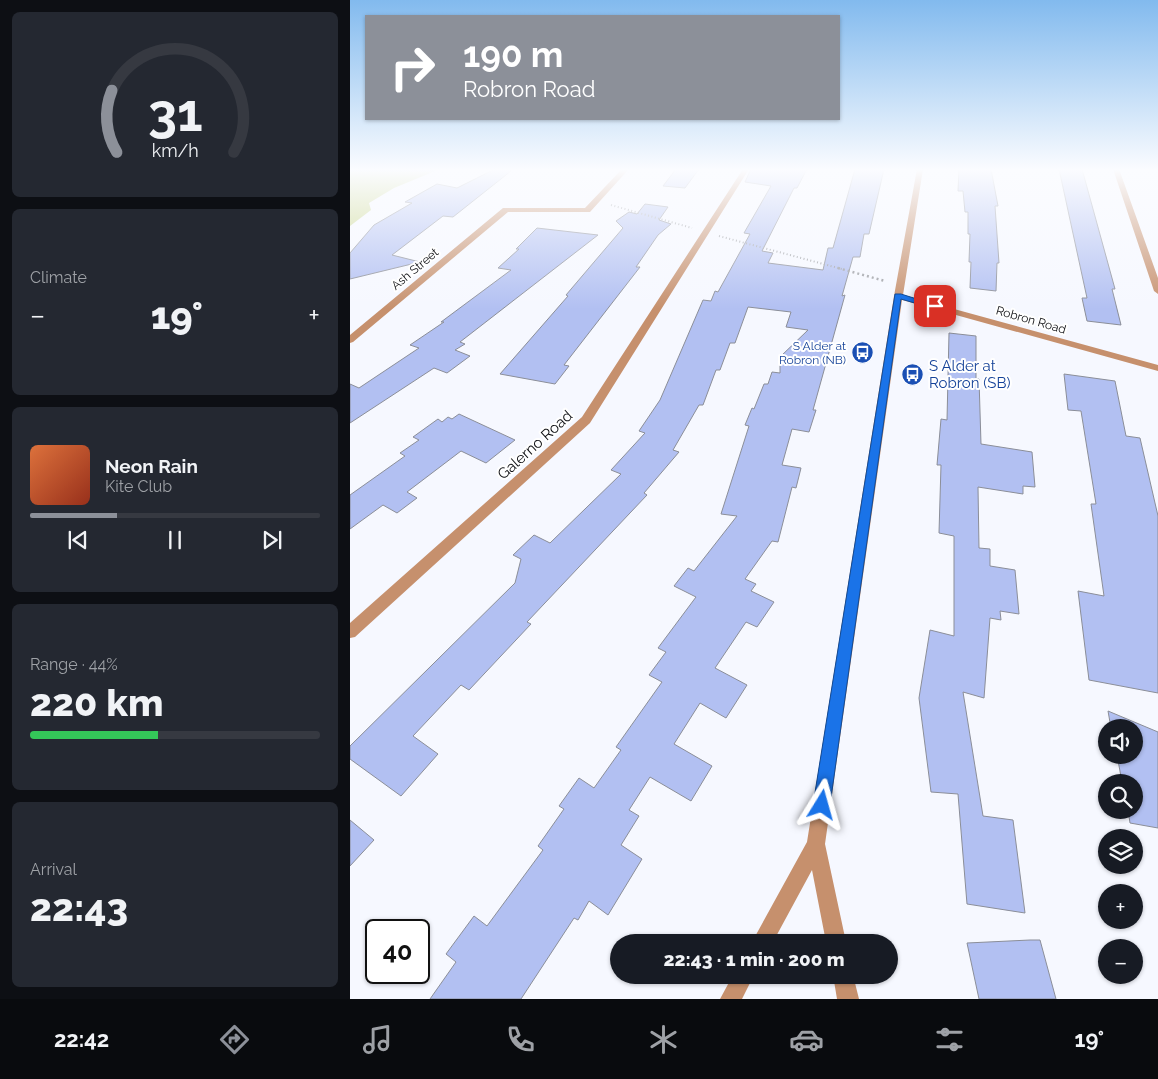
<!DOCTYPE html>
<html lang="en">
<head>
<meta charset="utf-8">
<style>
  :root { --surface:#171b24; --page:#242831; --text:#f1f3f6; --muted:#9ea1a6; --line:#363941; --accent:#8c9099 }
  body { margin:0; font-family:Raleway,sans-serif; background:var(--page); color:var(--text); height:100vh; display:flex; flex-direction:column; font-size:19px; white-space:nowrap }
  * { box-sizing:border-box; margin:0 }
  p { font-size:16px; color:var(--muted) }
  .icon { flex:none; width:28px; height:28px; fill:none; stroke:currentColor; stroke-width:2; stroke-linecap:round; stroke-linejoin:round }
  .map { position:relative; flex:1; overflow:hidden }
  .drawer { display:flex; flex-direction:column; gap:12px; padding:12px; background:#0d0f14; width:350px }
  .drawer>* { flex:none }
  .banner { position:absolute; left:15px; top:15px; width:475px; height:105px; border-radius:0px; box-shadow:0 1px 4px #0004; background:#8c9099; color:#fff; overflow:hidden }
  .controls { position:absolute; left:748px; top:719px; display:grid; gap:10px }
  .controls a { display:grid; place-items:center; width:45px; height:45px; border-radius:50%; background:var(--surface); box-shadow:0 1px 4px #0004; font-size:25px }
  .speed { position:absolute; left:15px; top:919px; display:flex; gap:10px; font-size:25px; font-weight:700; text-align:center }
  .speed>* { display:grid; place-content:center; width:65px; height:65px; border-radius:50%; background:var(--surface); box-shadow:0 1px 4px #0004; line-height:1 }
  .speed .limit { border:2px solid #111; border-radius:8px; background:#fff; color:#111 }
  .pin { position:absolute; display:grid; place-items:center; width:42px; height:42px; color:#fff; margin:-21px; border-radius:10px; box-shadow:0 2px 8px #0006 }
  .me { position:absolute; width:55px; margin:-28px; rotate:8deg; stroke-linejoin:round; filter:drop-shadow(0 0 4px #0008) }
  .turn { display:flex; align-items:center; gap:18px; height:105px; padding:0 15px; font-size:22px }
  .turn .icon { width:65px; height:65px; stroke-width:2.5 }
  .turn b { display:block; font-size:35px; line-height:42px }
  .big { font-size:38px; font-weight:800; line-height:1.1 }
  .drawer .widget { flex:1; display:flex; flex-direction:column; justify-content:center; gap:8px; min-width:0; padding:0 18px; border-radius:8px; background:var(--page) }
  .drawer .dial { align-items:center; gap:0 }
  .dial svg { height:130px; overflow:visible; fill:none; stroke:var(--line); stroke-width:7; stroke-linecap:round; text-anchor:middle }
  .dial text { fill:var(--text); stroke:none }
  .song { display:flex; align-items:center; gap:15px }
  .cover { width:60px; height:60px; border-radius:8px; background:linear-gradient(135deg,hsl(20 70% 55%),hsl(10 70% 35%)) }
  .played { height:5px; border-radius:2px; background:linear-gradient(90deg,var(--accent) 30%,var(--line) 30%) }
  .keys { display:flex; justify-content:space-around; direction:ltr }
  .heat { display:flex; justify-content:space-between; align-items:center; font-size:28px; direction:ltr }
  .charge { height:8px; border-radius:4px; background:linear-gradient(90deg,#34c759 44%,var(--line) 0) }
  .trip { position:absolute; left:260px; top:934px; width:288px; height:50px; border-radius:25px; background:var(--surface); box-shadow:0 1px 4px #0004; font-weight:800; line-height:50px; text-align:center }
  .menu { display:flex; height:80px; justify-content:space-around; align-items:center; background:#090b0e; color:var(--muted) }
  .menu .icon { width:35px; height:35px }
  .menu .selected { color:var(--accent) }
  .menu b { font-size:22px; color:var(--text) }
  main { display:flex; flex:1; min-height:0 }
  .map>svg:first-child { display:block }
  .green { fill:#c7d485 }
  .building { fill:#b2c0f2; stroke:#8b8e98 }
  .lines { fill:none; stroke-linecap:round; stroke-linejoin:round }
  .path-far1 { stroke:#9ea0a5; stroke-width:2; stroke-dasharray:1 2.5; stroke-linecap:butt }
  .path { stroke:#9ea0a5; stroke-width:2.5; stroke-dasharray:2 3; stroke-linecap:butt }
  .minor { fill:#c6906d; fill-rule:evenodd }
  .route { fill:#1a73e8; stroke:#114b97 }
  .labels { text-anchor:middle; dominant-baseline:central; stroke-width:4; stroke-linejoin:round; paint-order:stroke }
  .far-street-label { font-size:12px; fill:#0d0e12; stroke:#fff }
  .far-transit-label { font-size:12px; fill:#164399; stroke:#fff; text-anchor:end }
  .transit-label { font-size:15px; fill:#164399; stroke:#fff; text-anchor:start }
  .street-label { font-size:15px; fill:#0d0e12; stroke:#fff }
</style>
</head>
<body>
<main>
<section class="drawer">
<div class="widget dial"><svg viewBox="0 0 100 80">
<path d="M14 69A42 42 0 1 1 86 69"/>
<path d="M14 69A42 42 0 0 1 11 31" stroke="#8c9099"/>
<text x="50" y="56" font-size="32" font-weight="700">31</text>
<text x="50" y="72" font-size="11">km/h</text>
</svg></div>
<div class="widget"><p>Climate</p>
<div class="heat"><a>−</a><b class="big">19°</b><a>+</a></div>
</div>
<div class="widget">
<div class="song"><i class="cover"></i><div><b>Neon Rain</b><p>Kite Club</p></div></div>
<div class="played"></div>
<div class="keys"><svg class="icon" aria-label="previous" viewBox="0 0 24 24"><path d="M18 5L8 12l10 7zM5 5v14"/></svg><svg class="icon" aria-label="pause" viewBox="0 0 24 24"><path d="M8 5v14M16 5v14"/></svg><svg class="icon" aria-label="next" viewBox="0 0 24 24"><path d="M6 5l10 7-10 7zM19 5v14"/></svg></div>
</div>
<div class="widget"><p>Range · 44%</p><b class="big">220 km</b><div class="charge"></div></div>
<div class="widget"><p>Arrival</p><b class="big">22:43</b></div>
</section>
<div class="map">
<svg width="808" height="999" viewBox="0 0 808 999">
  <rect width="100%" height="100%" fill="#f6f8ff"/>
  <path class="green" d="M 0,169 L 90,169 L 44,188 L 19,203 L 21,210 L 0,226 Z"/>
  <path class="building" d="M 145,169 L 160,169 L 161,171 L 103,217 L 93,216 L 42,255 L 70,262 L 0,279 L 0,253 L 24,225 L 62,203 L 55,202 L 87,184 L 107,188 Z
    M 326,169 L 349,169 L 335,188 L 313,186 Z
    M 401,169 L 457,169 L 447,188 L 444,188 L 412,251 L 423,253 L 418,263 L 473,270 L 478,248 L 483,248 L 505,169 L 534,169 L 519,234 L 514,234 L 510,257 L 503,257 L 492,296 L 495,295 L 463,410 L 466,410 L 459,432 L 442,429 L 432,465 L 451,468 L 446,488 L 442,487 L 428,542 L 422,541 L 395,579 L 406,584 L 401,591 L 424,602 L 407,627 L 396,622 L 365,668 L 397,685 L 376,718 L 350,703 L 324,744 L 362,766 L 341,801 L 300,777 L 279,810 L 289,816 L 271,845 L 292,859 L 258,915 L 239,901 L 228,920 L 224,918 L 171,999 L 80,999 L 106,962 L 96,954 L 124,916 L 137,926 L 193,850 L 188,846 L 214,809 L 209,806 L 229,778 L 244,788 L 271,750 L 266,747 L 312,682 L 299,675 L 316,652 L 308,648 L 346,597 L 324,586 L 338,568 L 344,571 L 387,516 L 371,514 L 399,426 L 395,425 L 402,408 L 404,409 L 414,384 L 418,384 L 422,372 L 430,373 L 430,357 L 458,330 L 436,327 L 441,312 L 398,307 L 385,343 L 380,343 L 370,370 L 366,370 L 353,405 L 349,405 L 323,450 L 329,452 L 294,493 L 297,495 L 177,622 L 181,624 L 119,690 L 111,685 L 63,736 L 88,754 L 51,796 L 0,759 L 0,746 L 165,583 L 171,559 L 163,555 L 184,535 L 200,543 L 271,474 L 261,470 L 295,433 L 289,431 L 310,400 L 353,300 L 361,301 L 365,291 L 368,292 L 400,234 L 394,233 L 421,186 L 395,182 Z
    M 609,169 L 641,169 L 648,206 L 645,206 L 649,263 L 647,263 L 646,291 L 620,288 L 621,262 L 619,262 L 620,234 L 618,234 L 618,212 L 615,212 L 613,191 L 608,191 Z
    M 709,169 L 732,169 L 765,289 L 762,289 L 771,325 L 737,321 L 732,298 L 737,298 Z
    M 295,204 L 318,207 L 309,220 L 321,224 L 308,235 L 286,267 L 290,267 L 214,365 L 219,366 L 205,384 L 150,374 L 218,296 L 216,295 L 273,228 L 266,221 L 279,212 L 287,214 Z
    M 187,228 L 248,235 L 110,342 L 115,344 L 105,350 L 120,356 L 97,373 L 84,368 L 0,423 L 0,384 L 9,388 L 69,348 L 60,345 L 94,322 L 91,322 L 161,270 L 148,268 L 169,249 L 166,249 Z
    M 599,333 L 626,336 L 626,379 L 629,379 L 631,444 L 682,452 L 685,487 L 673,486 L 673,494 L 628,487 L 629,548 L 640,549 L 640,566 L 665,570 L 669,614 L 650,611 L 651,620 L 640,618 L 634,698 L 613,692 L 633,816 L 663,820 L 675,913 L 617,904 L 608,794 L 581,792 L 569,698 L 580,630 L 604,636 L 604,536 L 589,533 L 591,465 L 587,465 L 591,419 L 597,420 Z
    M 714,374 L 765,381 L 776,436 L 790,438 L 808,516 L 808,693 L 739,680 L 728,591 L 754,596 L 741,504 L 746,504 L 731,411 L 718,410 Z
    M 109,414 L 165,440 L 136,463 L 111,451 L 57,492 L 67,498 L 47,513 L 33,505 L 0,529 L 0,495 L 55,456 L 50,453 L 69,440 L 63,437 L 88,419 L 92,422 L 98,417 L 102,419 Z
    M 758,711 L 808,732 L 808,828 L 780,823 L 778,810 L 784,810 L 784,782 L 772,782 L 767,755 L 784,755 L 784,728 L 761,728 Z
    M 0,820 L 24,840 L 0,866 Z
    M 680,940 L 690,940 L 706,999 L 629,999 L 617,943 Z"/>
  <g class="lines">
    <path class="path-far1" d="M 261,205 L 342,228
      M 369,236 L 492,269"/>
    <path class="path" d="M 488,268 L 535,281"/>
    <path class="minor" d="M 272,169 L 279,169 L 240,212 L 158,212 L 3,342 L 0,343 L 0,335 L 153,208 L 235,208 Z
      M 393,169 L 399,169 L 240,423 L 5,637 L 0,638 L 0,623 L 232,417 Z
      M 567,169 L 573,169 L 553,295 L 808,365 L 808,371 L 552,300 L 475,844 L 496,942 L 476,942 L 462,870 L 423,942 L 402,942 L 457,842 L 544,296 Z
      M 763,169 L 769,169 L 808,278 L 808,294 L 804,291 Z
      M 383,975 L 404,975 L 392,999 L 370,999 Z
      M 483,975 L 503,975 L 509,999 L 487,999 Z"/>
  </g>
  <linearGradient id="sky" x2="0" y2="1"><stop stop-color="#82baee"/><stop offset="0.55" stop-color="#fbfcff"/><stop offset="1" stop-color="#fbfcff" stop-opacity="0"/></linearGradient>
  <rect width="808" height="309" fill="url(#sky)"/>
  <path class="route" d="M 545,294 L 551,294 L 589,306 L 585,309 L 551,299 L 480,805 L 477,811 L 472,813 L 466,811 L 463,805 Z"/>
  <defs>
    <symbol id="bus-disc" viewBox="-11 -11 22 22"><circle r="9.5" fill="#1a4fb4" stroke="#fff"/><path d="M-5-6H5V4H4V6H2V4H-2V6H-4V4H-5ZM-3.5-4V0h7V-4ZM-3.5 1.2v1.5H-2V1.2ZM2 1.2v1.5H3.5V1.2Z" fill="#fff"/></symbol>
  </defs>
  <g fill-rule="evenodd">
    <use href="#bus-disc" x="500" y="340" width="25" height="25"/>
    <use href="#bus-disc" x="550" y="362" width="25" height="25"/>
  </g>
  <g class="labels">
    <g class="far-street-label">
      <text transform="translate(65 269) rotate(-40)">Ash Street</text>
      <text transform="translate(681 320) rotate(16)">Robron Road</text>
    </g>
    <g class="far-transit-label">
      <text x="496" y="346">S Alder at<tspan x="496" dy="14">Robron (NB)</tspan></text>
    </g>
    <g class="transit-label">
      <text x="579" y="366">S Alder at<tspan x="579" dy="17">Robron (SB)</tspan></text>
    </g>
    <g class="street-label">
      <text transform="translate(185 445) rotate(-42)">Galerno Road</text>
    </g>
  </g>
</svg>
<div class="controls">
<a><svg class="icon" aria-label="sound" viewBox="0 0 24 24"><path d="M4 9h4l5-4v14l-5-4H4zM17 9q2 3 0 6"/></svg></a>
<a><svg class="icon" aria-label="search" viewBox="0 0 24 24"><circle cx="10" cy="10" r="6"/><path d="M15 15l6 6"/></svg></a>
<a><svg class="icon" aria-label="layers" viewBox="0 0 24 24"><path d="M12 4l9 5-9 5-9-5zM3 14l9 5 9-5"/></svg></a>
<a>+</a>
<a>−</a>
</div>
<div class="speed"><div class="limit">40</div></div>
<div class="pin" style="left:585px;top:306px;background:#d93025"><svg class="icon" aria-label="arrive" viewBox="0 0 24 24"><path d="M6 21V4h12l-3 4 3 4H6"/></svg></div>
<svg class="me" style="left:472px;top:805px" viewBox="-20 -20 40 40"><path d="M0-17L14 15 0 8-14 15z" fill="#1a73e8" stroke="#fff" stroke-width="4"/></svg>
<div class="trip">22:43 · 1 min · 200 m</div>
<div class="banner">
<div class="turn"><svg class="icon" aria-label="right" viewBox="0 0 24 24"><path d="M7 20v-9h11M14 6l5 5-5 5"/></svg><div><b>190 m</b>Robron Road</div></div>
</div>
</div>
</main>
<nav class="menu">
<b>22:42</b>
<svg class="icon selected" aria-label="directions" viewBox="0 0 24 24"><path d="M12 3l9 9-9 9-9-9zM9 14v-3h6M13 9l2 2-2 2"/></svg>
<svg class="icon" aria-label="music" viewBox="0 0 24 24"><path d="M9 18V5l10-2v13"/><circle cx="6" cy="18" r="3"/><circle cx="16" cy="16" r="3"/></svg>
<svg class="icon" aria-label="phone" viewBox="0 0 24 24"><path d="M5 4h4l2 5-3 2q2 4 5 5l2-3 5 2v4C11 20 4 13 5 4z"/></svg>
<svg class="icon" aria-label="climate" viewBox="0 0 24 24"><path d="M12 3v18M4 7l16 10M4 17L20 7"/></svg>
<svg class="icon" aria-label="car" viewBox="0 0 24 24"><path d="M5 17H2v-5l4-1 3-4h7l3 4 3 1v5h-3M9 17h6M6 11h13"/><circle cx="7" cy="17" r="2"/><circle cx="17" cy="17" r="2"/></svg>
<svg class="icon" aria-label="filters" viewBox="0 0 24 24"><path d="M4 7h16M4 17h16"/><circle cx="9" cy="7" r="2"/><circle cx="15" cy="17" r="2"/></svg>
<b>19°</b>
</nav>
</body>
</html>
